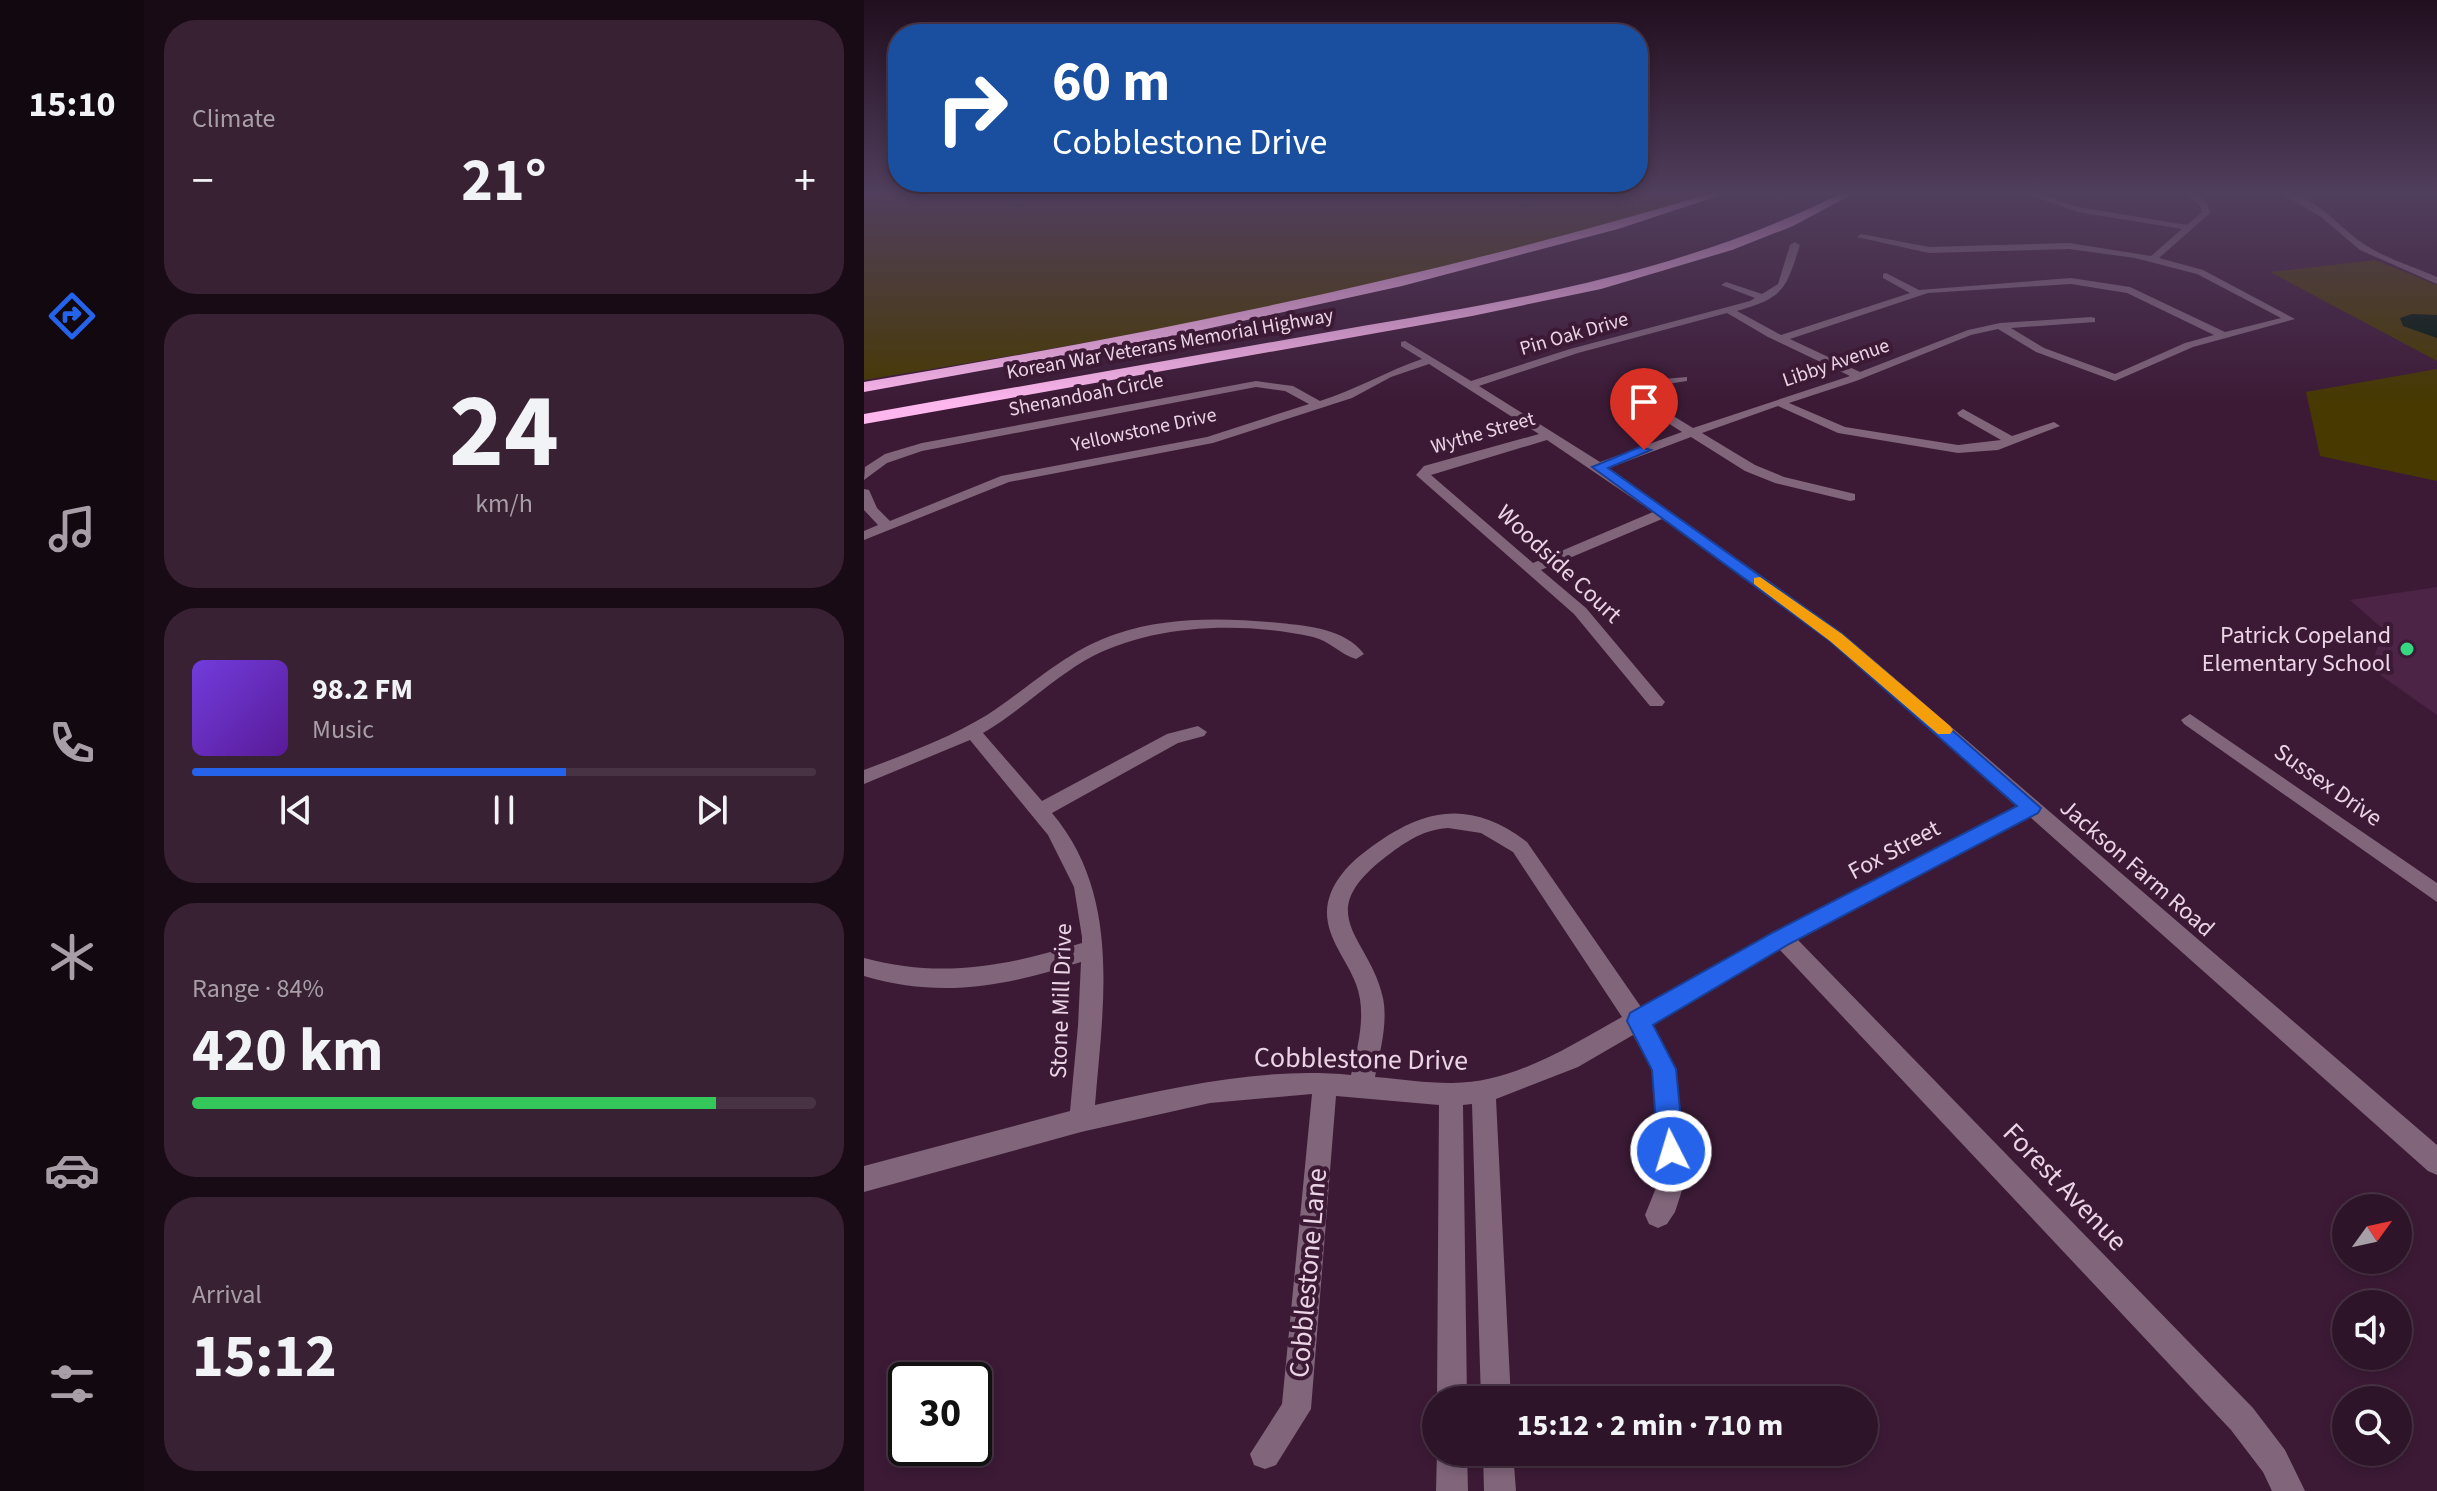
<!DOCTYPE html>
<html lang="en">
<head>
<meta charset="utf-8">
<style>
  :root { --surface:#2d1428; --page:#392134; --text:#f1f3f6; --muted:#a79ea8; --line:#483345; --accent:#2563eb }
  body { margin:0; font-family:"Source Sans 3",sans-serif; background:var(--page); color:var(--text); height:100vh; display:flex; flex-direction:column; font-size:30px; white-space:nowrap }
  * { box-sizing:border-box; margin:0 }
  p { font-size:26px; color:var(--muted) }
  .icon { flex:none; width:44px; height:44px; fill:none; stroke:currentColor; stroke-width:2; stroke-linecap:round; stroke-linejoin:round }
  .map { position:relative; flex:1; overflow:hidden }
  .panel { display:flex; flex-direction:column; gap:20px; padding:20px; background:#190b16; width:720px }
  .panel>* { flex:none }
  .top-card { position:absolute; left:24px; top:24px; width:760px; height:168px; border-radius:32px; box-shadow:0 4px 12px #0003,0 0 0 2px var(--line); background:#1a4fa0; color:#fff; overflow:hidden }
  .needle { width:52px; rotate:57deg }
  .fabs { position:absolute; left:1468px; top:1194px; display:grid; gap:16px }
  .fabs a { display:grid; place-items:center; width:80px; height:80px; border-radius:50%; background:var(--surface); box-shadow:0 4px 12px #0003,0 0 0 2px var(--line); font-size:40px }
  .speed { position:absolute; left:24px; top:1362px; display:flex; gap:16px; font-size:40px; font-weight:700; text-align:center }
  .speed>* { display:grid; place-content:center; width:104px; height:104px; border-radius:50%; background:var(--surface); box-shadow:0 4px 12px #0003,0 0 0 2px var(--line); line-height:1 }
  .speed .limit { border:4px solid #111; border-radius:12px; background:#fff; color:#111 }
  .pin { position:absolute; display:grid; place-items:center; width:68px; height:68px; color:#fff; margin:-82px -34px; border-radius:50% 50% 50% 0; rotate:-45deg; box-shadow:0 0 8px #0007 }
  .pin .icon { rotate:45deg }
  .me { position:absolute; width:88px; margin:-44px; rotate:355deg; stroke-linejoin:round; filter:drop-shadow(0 0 6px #0008) }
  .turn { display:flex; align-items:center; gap:28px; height:168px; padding:0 32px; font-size:36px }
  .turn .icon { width:104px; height:104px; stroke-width:2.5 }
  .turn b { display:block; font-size:56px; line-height:68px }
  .big { font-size:60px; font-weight:700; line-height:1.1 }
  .panel .widget { flex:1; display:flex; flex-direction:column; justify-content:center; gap:12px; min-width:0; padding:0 28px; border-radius:32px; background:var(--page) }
  .panel .dial { align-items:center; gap:0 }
  .dial b { font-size:104px; line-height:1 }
  .song { display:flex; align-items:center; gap:24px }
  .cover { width:96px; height:96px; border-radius:12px; background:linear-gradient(135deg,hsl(260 70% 55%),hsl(270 70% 35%)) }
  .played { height:8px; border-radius:4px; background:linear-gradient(90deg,var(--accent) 60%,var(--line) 60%) }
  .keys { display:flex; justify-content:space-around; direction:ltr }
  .heat { display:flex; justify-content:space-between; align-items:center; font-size:44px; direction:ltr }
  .charge { height:12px; border-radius:6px; background:linear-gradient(90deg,#34c759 84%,var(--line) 0) }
  .trip { position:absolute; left:558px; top:1386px; width:456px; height:80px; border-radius:40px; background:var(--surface); box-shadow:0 4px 12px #0003,0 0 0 2px var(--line); font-weight:700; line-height:80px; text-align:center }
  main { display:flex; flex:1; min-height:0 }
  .tabs { display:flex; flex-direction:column; width:144px; justify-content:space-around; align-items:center; background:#120810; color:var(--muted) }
  .tabs .icon { width:56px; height:56px }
  .tabs .active { color:var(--accent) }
  .tabs b { font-size:36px; color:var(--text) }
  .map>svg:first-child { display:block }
  .built { fill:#4c2445 }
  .green { fill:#473900 }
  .water { fill:#02190b }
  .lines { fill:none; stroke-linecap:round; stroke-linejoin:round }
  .minor { fill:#81657b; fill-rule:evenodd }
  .highway { fill:#fdb7ee; fill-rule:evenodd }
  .route { fill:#2563eb; stroke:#184099; stroke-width:2 }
  .slow { fill:#f59e0b }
  .poi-dot { fill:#35d881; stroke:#3c1a36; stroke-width:3 }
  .labels { text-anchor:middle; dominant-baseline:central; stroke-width:8; stroke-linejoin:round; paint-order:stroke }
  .far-street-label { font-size:20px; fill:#ebd4e5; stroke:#3c1a36 }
  .street-label { font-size:24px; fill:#ebd4e5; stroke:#3c1a36 }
  .poi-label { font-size:24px; fill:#ebd4e5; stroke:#3c1a36; text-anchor:end }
  .near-street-label { font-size:28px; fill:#ebd4e5; stroke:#3c1a36 }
</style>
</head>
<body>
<main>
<nav class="tabs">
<b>15:10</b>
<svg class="icon active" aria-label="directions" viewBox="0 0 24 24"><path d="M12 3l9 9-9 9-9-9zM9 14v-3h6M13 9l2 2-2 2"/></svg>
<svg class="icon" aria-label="music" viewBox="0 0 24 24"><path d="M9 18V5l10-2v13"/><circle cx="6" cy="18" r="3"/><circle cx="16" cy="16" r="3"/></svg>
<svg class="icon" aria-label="phone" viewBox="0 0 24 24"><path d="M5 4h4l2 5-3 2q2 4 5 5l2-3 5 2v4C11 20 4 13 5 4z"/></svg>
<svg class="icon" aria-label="climate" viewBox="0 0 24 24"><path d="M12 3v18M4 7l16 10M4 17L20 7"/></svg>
<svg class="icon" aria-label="car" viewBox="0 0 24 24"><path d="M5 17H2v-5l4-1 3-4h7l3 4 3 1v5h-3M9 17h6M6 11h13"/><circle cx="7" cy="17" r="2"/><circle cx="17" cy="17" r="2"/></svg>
<svg class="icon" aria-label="filters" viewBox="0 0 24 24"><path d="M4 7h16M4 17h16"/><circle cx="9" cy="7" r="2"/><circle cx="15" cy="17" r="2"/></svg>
</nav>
<section class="panel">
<div class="widget"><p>Climate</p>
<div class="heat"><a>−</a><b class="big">21°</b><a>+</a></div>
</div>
<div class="widget dial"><b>24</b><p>km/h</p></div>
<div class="widget">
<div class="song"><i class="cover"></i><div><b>98.2 FM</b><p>Music</p></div></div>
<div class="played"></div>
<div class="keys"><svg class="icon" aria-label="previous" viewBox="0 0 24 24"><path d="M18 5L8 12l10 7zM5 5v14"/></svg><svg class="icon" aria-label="pause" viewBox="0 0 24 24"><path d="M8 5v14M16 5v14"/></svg><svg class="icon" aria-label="next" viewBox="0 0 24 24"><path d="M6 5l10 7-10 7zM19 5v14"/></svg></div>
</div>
<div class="widget"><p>Range · 84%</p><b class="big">420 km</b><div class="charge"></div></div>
<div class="widget"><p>Arrival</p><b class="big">15:12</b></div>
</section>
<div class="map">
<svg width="1573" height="1491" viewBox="0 0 1573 1491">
  <rect width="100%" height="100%" fill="#3c1a36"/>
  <path class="built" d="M 1573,587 L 1573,715 L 1506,668 L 1520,630 L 1486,600 Z"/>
  <path class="green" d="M 0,194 L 842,194 C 568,281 284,335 0,380 Z
    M 1511,260 L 1573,285 L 1573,361 L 1406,272 Z
    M 1573,369 L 1573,481 L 1456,456 L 1442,392 Z"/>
  <path class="water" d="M 1548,314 L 1573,315 L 1573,338 L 1539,326 L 1536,318 Z"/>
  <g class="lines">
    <path class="minor" d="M 1163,194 L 1175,194 L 1214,207 L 1323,225 L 1338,212 L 1336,206 L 1323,194 L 1332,194 L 1343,203 L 1346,213 L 1295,258 L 1339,270 L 1431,319 L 1329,347 L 1251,381 L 1172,352 L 1134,329 L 1107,335 L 992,381 L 925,403 L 981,427 L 1094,445 L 1137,440 L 1095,416 L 1093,413 L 1099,409 L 1148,436 L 1190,422 L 1196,426 L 1134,450 L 1094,453 L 974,433 L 914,406 L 838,433 L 891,465 L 920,477 L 991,494 L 991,500 L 986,501 L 911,483 L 881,471 L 827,437 L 745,468 L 978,633 L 1573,1145 L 1573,1175 L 1564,1171 L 1166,817 L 934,940 L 1389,1408 L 1421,1450 L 1441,1491 L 1408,1491 L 1399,1472 L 1367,1430 L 916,950 L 788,1024 L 812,1069 L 822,1178 L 811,1212 L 803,1224 L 794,1228 L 785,1224 L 781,1215 L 796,1178 L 788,1070 L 769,1035 L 714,1067 L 632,1099 L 647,1400 L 617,1400 L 608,1104 L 599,1105 L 603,1400 L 573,1400 L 575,1105 L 472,1096 L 447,1409 L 412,1465 L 401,1469 L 390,1465 L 386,1454 L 418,1404 L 448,1094 L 346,1103 L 217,1132 L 0,1192 L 0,1166 L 206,1111 L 214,1026 L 217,962 C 142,986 78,999 0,976 L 0,958 C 78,979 142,966 218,943 L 218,937 L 210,887 L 184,835 L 106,740 L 0,784 L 0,770 C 42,754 85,738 123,715 C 166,687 203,650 252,634 C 305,616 362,618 416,623 C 445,626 481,629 500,654 L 492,659 C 477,655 466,641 449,637 C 377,621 284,624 220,661 C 185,682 155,712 119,733 L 178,801 L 303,734 L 334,726 L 343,732 L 340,736 L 314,743 L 188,813 C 258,896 239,1005 231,1105 C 316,1086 400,1067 487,1075 C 494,1046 503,1013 492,984 C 483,960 462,938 463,911 C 464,886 483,865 502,851 C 556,809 605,797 663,842 L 777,1007 L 910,932 L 1153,807 L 966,641 L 798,519 L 677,570 L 722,608 L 801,702 L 798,706 L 786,706 L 710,614 L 552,475 L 560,466 L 675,434 L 565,364 L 527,377 L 488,398 L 349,443 L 145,482 L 0,540 L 0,531 L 14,525 L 0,510 L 0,489 L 5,490 L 13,508 L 26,521 L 137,476 L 343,437 L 445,404 L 421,391 L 392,387 L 58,451 L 23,463 L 0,480 L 1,467 L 21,454 L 58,443 L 392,381 L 429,386 L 456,401 C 491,390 523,371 558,359 L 537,346 L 537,342 L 541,341 L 607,381 L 706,349 L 886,301 L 891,298 L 857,285 L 862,282 L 898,294 L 914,284 L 926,245 L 931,242 L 936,245 C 922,289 920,298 873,311 L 917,335 L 1046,293 L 1019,278 L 1019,274 L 1022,273 L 1055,290 L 1207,278 L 1266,287 L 1361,332 L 1417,318 L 1333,274 L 1271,258 L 1205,249 L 1065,253 L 993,237 L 997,234 L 1065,247 L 1205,243 L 1287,256 L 1318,229 L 1213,212 ZM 1207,284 L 1263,293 L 1350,335 L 1321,343 L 1251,374 L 1180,348 L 1147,328 L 1231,322 L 1231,318 L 1227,317 L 1136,323 L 1104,330 L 996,372 L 926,339 L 1064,293 ZM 863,313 L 904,337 L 986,376 L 829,428 L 778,397 L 779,393 L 790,386 L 823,381 L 823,377 L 787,380 L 769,389 L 768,400 L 818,432 L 736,462 L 615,386 L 714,353 ZM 683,440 L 789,512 L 669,563 L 567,475 ZM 584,828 L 617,833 L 649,852 L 758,1017 C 706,1046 648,1084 586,1083 C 561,1083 536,1079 511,1077 C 516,1051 524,1024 519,998 C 506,937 447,916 519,859 C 540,843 557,830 584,828 Z
      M 1418,194 C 1452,193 1476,230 1503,246 C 1524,259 1550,267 1573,277 L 1573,284 L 1496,250 L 1457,217 Z
      M 1326,714 L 1573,883 L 1573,902 L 1320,724 L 1317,720 Z
      M 573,1452 L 603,1452 L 604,1491 L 572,1491 Z
      M 619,1452 L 649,1452 L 652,1491 L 620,1491 Z"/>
    <path class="highway" d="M 844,194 L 860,194 L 754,229 L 538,286 L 324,333 L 0,392 L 0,382 C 285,334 567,278 844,194 Z
      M 976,194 L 989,194 L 929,226 L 868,250 L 737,289 L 608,316 L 0,424 L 0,414 C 159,386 318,358 476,330 C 655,299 811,275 976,194 Z"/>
  </g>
  <linearGradient id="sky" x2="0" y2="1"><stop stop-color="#210e1e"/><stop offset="0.48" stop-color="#503e5d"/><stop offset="1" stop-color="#503e5d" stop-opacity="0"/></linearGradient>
  <rect width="1573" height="403" fill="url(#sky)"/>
  <path class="route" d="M 776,447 L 787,450 L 744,468 L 978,634 L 1177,808 L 1174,813 L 925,944 L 789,1025 L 812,1069 L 820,1151 L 816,1160 L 807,1164 L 798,1160 L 794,1151 L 788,1070 L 763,1021 L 766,1013 L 910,932 L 1153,806 L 966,641 L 728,467 Z"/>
  <path class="slow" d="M 896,577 L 978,634 L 1086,726 L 1089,730 L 1086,734 L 1074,734 L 966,641 L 890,584 L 890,578 Z"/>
  <circle class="poi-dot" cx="1543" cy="649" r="8"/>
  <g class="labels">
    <g class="far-street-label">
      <text transform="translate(710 334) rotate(-16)">Pin Oak Drive</text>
      <text transform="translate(306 344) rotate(-10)">Korean War Veterans Memorial Highway</text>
      <text transform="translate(972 363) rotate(-19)">Libby Avenue</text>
      <text transform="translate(222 395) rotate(-11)">Shenandoah Circle</text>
      <text transform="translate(280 430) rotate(-12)">Yellowstone Drive</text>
      <text transform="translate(619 433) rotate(-16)">Wythe Street</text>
    </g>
    <g class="street-label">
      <text transform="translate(695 564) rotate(43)">Woodside Court</text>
      <text transform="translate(1464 785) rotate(35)">Sussex Drive</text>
      <text transform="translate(1030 850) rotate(-28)">Fox Street</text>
      <text transform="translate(1273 868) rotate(41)">Jackson Farm Road</text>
      <text transform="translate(197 1001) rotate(-88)">Stone Mill Drive</text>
    </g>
    <g class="poi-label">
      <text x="1527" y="635">Patrick Copeland<tspan x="1527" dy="28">Elementary School</tspan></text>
    </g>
    <g class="near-street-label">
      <text transform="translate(497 1059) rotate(1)">Cobblestone Drive</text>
      <text transform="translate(1201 1187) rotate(46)">Forest Avenue</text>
      <text transform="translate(444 1273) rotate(-85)">Cobblestone Lane</text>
    </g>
  </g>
</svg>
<div class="fabs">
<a><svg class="needle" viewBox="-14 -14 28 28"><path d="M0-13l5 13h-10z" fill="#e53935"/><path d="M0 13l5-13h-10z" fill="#a79ea8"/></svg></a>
<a><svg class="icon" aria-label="sound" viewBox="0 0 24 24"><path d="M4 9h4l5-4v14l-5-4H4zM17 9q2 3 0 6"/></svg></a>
<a><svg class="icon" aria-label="search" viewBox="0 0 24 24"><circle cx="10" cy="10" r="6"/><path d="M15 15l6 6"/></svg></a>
</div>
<div class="speed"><div class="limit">30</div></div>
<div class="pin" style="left:780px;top:450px;background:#d93025"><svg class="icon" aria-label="arrive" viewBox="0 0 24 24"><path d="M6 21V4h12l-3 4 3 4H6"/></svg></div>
<svg class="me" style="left:807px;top:1151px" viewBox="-20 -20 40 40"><circle r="17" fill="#2563eb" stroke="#fff" stroke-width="3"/><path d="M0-11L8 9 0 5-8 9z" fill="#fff"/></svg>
<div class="trip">15:12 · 2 min · 710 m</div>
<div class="top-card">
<div class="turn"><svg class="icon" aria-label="right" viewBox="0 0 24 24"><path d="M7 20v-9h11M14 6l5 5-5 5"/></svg><div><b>60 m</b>Cobblestone Drive</div></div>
</div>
</div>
</main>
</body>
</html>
